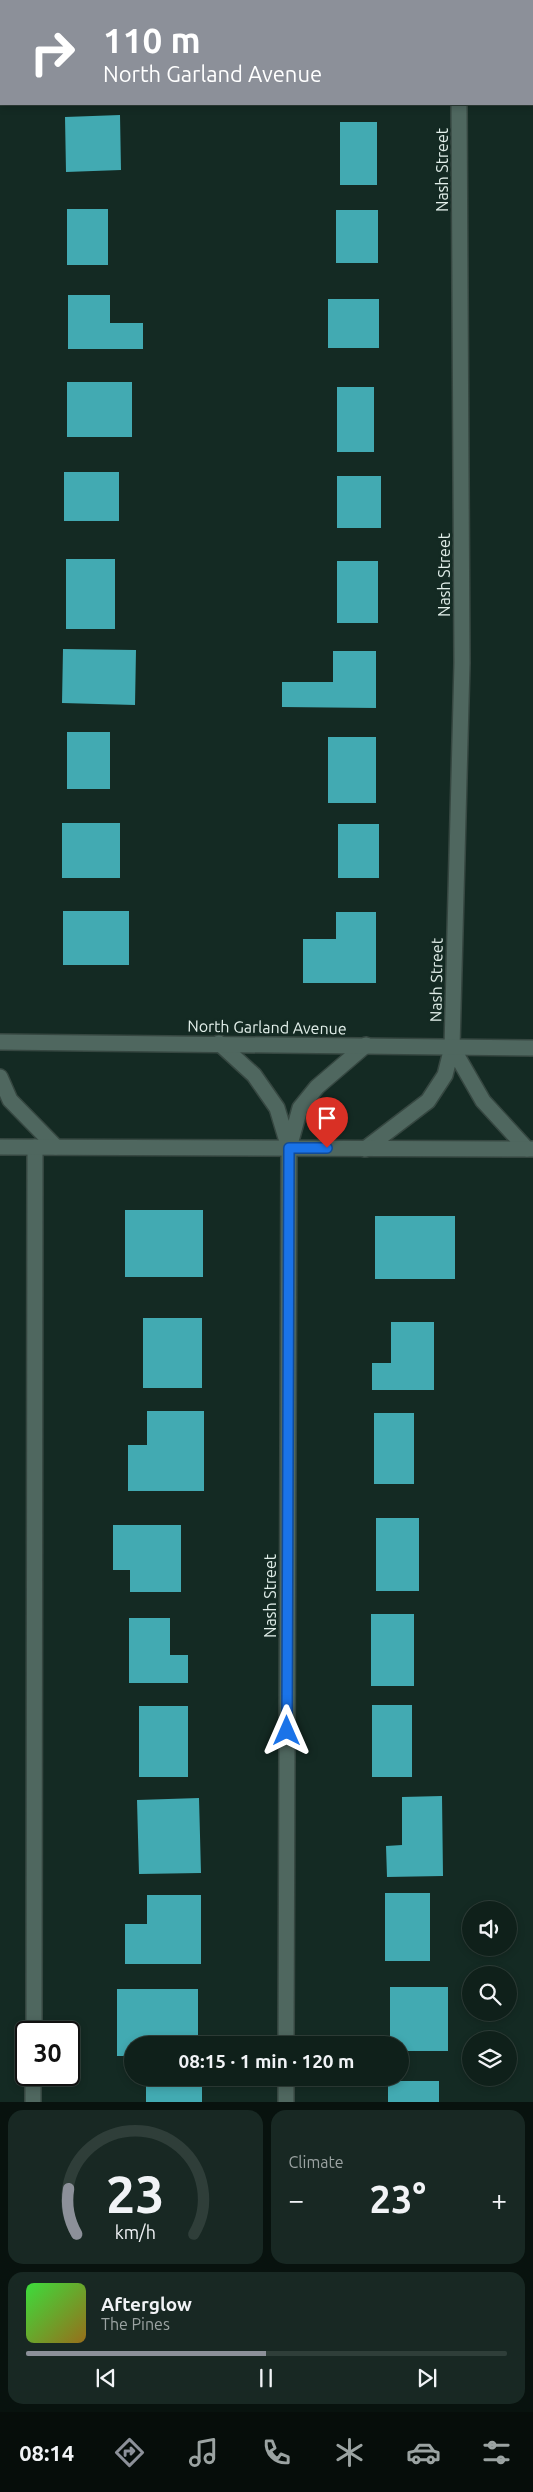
<!DOCTYPE html>
<html lang="en">
<head>
<meta charset="utf-8">
<style>
  :root { --surface:#0f201a; --page:#182823; --text:#f1f3f6; --muted:#9ba3a2; --line:#2f3e39; --accent:#8c9099 }
  body { margin:0; font-family:Ubuntu,sans-serif; background:var(--page); color:var(--text); height:100vh; display:flex; flex-direction:column; font-size:19px; white-space:nowrap }
  * { box-sizing:border-box; margin:0 }
  p { font-size:16px; color:var(--muted) }
  .icon { flex:none; width:28px; height:28px; fill:none; stroke:currentColor; stroke-width:2; stroke-linecap:round; stroke-linejoin:round }
  .map { position:relative; height:2102px; overflow:hidden }
  .panel { display:flex; flex-direction:column; gap:8px; padding:8px; background:#08120e; flex:1 }
  .panel>* { flex:none }
  .banner { position:absolute; left:0px; top:0px; width:534px; height:105px; box-shadow:0 2px 8px #0003,0 0 0 1px var(--line); background:#8c9099; color:#fff; overflow:hidden }
  .controls { position:absolute; left:462px; top:1901px; display:grid; gap:10px }
  .controls a { display:grid; place-items:center; width:55px; height:55px; border-radius:50%; background:var(--surface); box-shadow:0 2px 8px #0003,0 0 0 1px var(--line); font-size:25px }
  .speed { position:absolute; left:15px; top:2021px; display:flex; gap:10px; font-size:25px; font-weight:700; text-align:center }
  .speed>* { display:grid; place-content:center; width:65px; height:65px; border-radius:50%; background:var(--surface); box-shadow:0 2px 8px #0003,0 0 0 1px var(--line); line-height:1 }
  .speed .limit { border:2px solid #111; border-radius:8px; background:#fff; color:#111 }
  .pin { position:absolute; display:grid; place-items:center; width:42px; height:42px; color:#fff; margin:-51px -21px; border-radius:50% 50% 50% 0; rotate:-45deg; box-shadow:0 0 5px #0007 }
  .pin .icon { rotate:45deg }
  .me { position:absolute; width:55px; margin:-28px; rotate:0deg; stroke-linejoin:round; filter:drop-shadow(0 0 4px #0008) }
  .turn { display:flex; align-items:center; gap:18px; height:105px; padding:0 20px; font-size:22px }
  .turn .icon { width:65px; height:65px; stroke-width:2.5 }
  .turn b { display:block; font-size:35px; line-height:42px }
  .big { font-size:38px; font-weight:700; line-height:1.1 }
  .panel .card { flex:1; display:flex; flex-direction:column; justify-content:center; gap:8px; min-width:0; padding:0 18px; border-radius:15px; background:var(--page) }
  .panel .dial { align-items:center; gap:0 }
  .dial svg { height:130px; overflow:visible; fill:none; stroke:var(--line); stroke-width:7; stroke-linecap:round; text-anchor:middle }
  .dial text { fill:var(--text); stroke:none }
  .song { display:flex; align-items:center; gap:15px }
  .cover { width:60px; height:60px; border-radius:8px; background:linear-gradient(135deg,hsl(120 70% 55%),hsl(40 70% 35%)) }
  .played { height:5px; border-radius:2px; background:linear-gradient(90deg,var(--accent) 50%,var(--line) 50%) }
  .keys { display:flex; justify-content:space-around; direction:ltr }
  .heat { display:flex; justify-content:space-between; align-items:center; font-size:28px; direction:ltr }
  .panel .tiles { flex:1; display:grid; gap:8px; grid-template-columns:1fr 1fr }
  .card:last-child { grid-column:span 2 }
  .trip { position:absolute; left:124px; top:2036px; width:285px; height:50px; border-radius:25px; background:var(--surface); box-shadow:0 2px 8px #0003,0 0 0 1px var(--line); font-weight:700; line-height:50px; text-align:center }
  .dock { display:flex; height:80px; justify-content:space-around; align-items:center; background:#060d0a; color:var(--muted) }
  .dock .icon { width:35px; height:35px }
  .dock .selected { color:var(--accent) }
  .dock b { font-size:22px; color:var(--text) }
  .map>svg:first-child { display:block }
  .building { fill:#42aab2 }
  .lines { fill:none; stroke-linecap:round; stroke-linejoin:round }
  .lane-casing { stroke:#364741; stroke-width:18 }
  .street-casing { stroke:#364741; stroke-width:18 }
  .secondary-casing { stroke:#364741; stroke-width:18 }
  .lane { stroke:#4f675f; stroke-width:15 }
  .street { stroke:#4f675f; stroke-width:15 }
  .secondary { stroke:#4f675f; stroke-width:15 }
  .route-casing { stroke:#114b97; stroke-width:12 }
  .route { stroke:#1a73e8; stroke-width:9 }
  .labels { text-anchor:middle; dominant-baseline:central; stroke-width:5; stroke-linejoin:round; paint-order:stroke }
  .street-label { font-size:16px; fill:#e1eee9; stroke:#142a23 }
</style>
</head>
<body>
<div class="map">
<svg width="533" height="2102" viewBox="0 0 533 2102">
  <rect width="100%" height="100%" fill="#142a23"/>
  <path class="building" d="M 120,115 L 121,170 L 66,172 L 65,117 Z
    M 340,122 L 377,122 L 377,185 L 340,185 Z
    M 67,209 L 108,209 L 108,265 L 67,265 Z
    M 336,210 L 378,210 L 378,263 L 336,263 Z
    M 68,295 L 110,295 L 110,323 L 143,323 L 143,349 L 68,349 Z
    M 328,299 L 379,299 L 379,348 L 328,348 Z
    M 67,382 L 132,382 L 132,437 L 67,437 Z
    M 337,387 L 374,387 L 374,452 L 337,452 Z
    M 64,472 L 119,472 L 119,521 L 64,521 Z
    M 337,476 L 381,476 L 381,528 L 337,528 Z
    M 66,559 L 115,559 L 115,629 L 66,629 Z
    M 337,561 L 378,561 L 378,623 L 337,623 Z
    M 63,649 L 136,650 L 135,705 L 62,703 Z
    M 333,651 L 376,651 L 376,708 L 282,707 L 282,682 L 333,682 Z
    M 67,732 L 110,732 L 110,789 L 67,789 Z
    M 328,737 L 376,737 L 376,803 L 328,803 Z
    M 62,823 L 120,823 L 120,878 L 62,878 Z
    M 338,824 L 379,824 L 379,878 L 338,878 Z
    M 63,911 L 129,911 L 129,965 L 63,965 Z
    M 336,912 L 376,912 L 376,983 L 303,983 L 303,939 L 336,939 Z
    M 125,1210 L 203,1210 L 203,1277 L 125,1277 Z
    M 375,1216 L 455,1216 L 455,1279 L 375,1279 Z
    M 143,1318 L 202,1318 L 202,1388 L 143,1388 Z
    M 391,1322 L 434,1322 L 434,1390 L 372,1390 L 372,1363 L 391,1363 Z
    M 147,1411 L 204,1411 L 204,1491 L 128,1491 L 128,1445 L 147,1445 Z
    M 374,1413 L 414,1413 L 414,1484 L 374,1484 Z
    M 376,1518 L 419,1518 L 419,1591 L 376,1591 Z
    M 113,1525 L 181,1525 L 181,1592 L 130,1592 L 130,1570 L 113,1570 Z
    M 371,1614 L 414,1614 L 414,1686 L 371,1686 Z
    M 129,1618 L 170,1618 L 170,1655 L 188,1655 L 188,1683 L 129,1683 Z
    M 372,1705 L 412,1705 L 412,1777 L 372,1777 Z
    M 139,1706 L 188,1706 L 188,1777 L 139,1777 Z
    M 442,1796 L 443,1876 L 387,1877 L 386,1846 L 402,1845 L 402,1797 Z
    M 199,1798 L 201,1873 L 139,1874 L 137,1800 Z
    M 385,1893 L 430,1893 L 430,1961 L 385,1961 Z
    M 147,1895 L 201,1895 L 201,1964 L 125,1964 L 125,1924 L 147,1924 Z
    M 390,1987 L 448,1987 L 448,2051 L 400,2051 L 400,2045 L 390,2045 Z
    M 117,1989 L 198,1989 L 198,2045 L 132,2045 L 132,2056 L 117,2056 Z
    M 146,2081 L 202,2081 L 202,2102 L 146,2102 Z
    M 388,2081 L 439,2081 L 439,2102 L 388,2102 Z"/>
  <g class="lines">
    <defs>
      <path id="lane" d="M 34,2032 L 35,1147
        M 33,2102 L 33,2075"/>
      <path id="street" d="M 460,1 L 460,0
        M 219,1043 L 254,1075 L 277,1108 L 289,1148
        M 452,1047 L 483,1101 L 527,1149
        M 0,1077 L 10,1100 L 56,1147
        M 365,1149 L 428,1101 L 445,1075 L 452,1047 L 462,663 L 459,104
        M 286,2045 L 289,1148 L 300,1108 L 317,1087 L 366,1045
        M 286,2102 L 286,2078"/>
      <path id="secondary" d="M 0,1042 L 533,1048
        M 0,1147 L 533,1149"/>
    </defs>
    <use href="#lane" class="lane-casing"/>
    <use href="#street" class="street-casing"/>
    <use href="#secondary" class="secondary-casing"/>
    <use href="#lane" class="lane"/>
    <use href="#street" class="street"/>
    <use href="#secondary" class="secondary"/>
  </g>
  <g class="lines">
    <defs>
      <path id="route" d="M 287,1731 L 289,1148 L 327,1148"/>
    </defs>
    <use href="#route" class="route-casing"/>
    <use href="#route" class="route"/>
  </g>
  <g class="labels">
    <g class="street-label">
      <text transform="translate(442 170) rotate(-90)">Nash Street</text>
      <text transform="translate(444 575) rotate(-90)">Nash Street</text>
      <text transform="translate(436 980) rotate(-89)">Nash Street</text>
      <text transform="translate(267 1027) rotate(1)">North Garland Avenue</text>
      <text transform="translate(270 1596) rotate(-90)">Nash Street</text>
    </g>
  </g>
</svg>
<div class="controls">
<a><svg class="icon" aria-label="sound" viewBox="0 0 24 24"><path d="M4 9h4l5-4v14l-5-4H4zM17 9q2 3 0 6"/></svg></a>
<a><svg class="icon" aria-label="search" viewBox="0 0 24 24"><circle cx="10" cy="10" r="6"/><path d="M15 15l6 6"/></svg></a>
<a><svg class="icon" aria-label="layers" viewBox="0 0 24 24"><path d="M12 4l9 5-9 5-9-5zM3 14l9 5 9-5"/></svg></a>
</div>
<div class="speed"><div class="limit">30</div></div>
<div class="pin" style="left:327px;top:1148px;background:#d93025"><svg class="icon" aria-label="arrive" viewBox="0 0 24 24"><path d="M6 21V4h12l-3 4 3 4H6"/></svg></div>
<svg class="me" style="left:287px;top:1731px" viewBox="-20 -20 40 40"><path d="M0-17L14 15 0 8-14 15z" fill="#1a73e8" stroke="#fff" stroke-width="4"/></svg>
<div class="trip">08:15 · 1 min · 120 m</div>
<div class="banner">
<div class="turn"><svg class="icon" aria-label="right" viewBox="0 0 24 24"><path d="M7 20v-9h11M14 6l5 5-5 5"/></svg><div><b>110 m</b>North Garland Avenue</div></div>
</div>
</div>
<section class="panel">
<div class="tiles">
<div class="card dial"><svg viewBox="0 0 100 80">
<path d="M14 69A42 42 0 1 1 86 69"/>
<path d="M14 69A42 42 0 0 1 9 41" stroke="#8c9099"/>
<text x="50" y="56" font-size="32" font-weight="700">23</text>
<text x="50" y="72" font-size="11">km/h</text>
</svg></div>
<div class="card"><p>Climate</p>
<div class="heat"><a>−</a><b class="big">23°</b><a>+</a></div>
</div>
<div class="card">
<div class="song"><i class="cover"></i><div><b>Afterglow</b><p>The Pines</p></div></div>
<div class="played"></div>
<div class="keys"><svg class="icon" aria-label="previous" viewBox="0 0 24 24"><path d="M18 5L8 12l10 7zM5 5v14"/></svg><svg class="icon" aria-label="pause" viewBox="0 0 24 24"><path d="M8 5v14M16 5v14"/></svg><svg class="icon" aria-label="next" viewBox="0 0 24 24"><path d="M6 5l10 7-10 7zM19 5v14"/></svg></div>
</div>
</div>
</section>
<nav class="dock">
<b>08:14</b>
<svg class="icon selected" aria-label="directions" viewBox="0 0 24 24"><path d="M12 3l9 9-9 9-9-9zM9 14v-3h6M13 9l2 2-2 2"/></svg>
<svg class="icon" aria-label="music" viewBox="0 0 24 24"><path d="M9 18V5l10-2v13"/><circle cx="6" cy="18" r="3"/><circle cx="16" cy="16" r="3"/></svg>
<svg class="icon" aria-label="phone" viewBox="0 0 24 24"><path d="M5 4h4l2 5-3 2q2 4 5 5l2-3 5 2v4C11 20 4 13 5 4z"/></svg>
<svg class="icon" aria-label="climate" viewBox="0 0 24 24"><path d="M12 3v18M4 7l16 10M4 17L20 7"/></svg>
<svg class="icon" aria-label="car" viewBox="0 0 24 24"><path d="M5 17H2v-5l4-1 3-4h7l3 4 3 1v5h-3M9 17h6M6 11h13"/><circle cx="7" cy="17" r="2"/><circle cx="17" cy="17" r="2"/></svg>
<svg class="icon" aria-label="filters" viewBox="0 0 24 24"><path d="M4 7h16M4 17h16"/><circle cx="9" cy="7" r="2"/><circle cx="15" cy="17" r="2"/></svg>
</nav>
</body>
</html>
